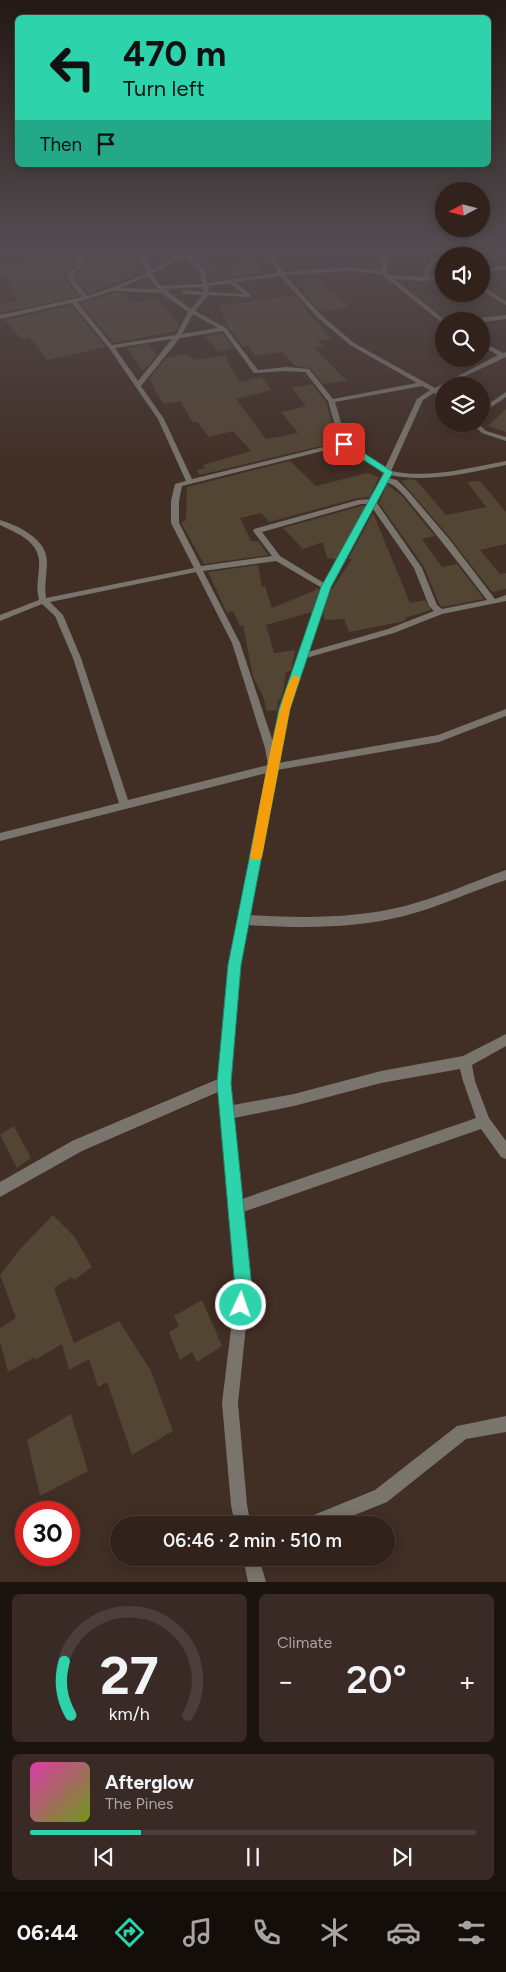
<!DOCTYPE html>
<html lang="en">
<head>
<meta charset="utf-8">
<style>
  :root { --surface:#31221c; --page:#392a25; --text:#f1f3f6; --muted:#a8a4a3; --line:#4c3f3b; --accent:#2dd4ab }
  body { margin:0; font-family:Figtree,sans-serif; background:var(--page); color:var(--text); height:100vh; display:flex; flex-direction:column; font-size:19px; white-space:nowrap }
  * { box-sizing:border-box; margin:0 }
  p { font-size:16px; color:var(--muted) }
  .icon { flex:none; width:28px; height:28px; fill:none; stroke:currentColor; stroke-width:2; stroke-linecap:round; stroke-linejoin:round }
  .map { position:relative; height:1582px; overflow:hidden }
  .details { display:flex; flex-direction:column; gap:12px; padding:12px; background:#1b130f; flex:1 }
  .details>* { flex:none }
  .guide { position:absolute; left:15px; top:15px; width:476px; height:152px; border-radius:8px; box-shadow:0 2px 12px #0003,0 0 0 1px var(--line); background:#2dd4ab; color:#111; overflow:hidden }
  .needle { width:32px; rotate:263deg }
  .tools { position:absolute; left:435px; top:182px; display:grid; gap:10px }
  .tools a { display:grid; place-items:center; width:55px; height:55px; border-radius:50%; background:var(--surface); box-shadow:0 2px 12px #0003,0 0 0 1px var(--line); font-size:25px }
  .speed { position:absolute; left:15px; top:1501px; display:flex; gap:10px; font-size:25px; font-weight:700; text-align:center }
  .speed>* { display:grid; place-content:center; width:65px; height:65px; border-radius:50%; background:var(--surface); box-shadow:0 2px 12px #0003,0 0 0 1px var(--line); line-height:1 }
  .speed .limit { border:8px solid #d22; background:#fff; color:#111 }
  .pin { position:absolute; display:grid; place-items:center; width:42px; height:42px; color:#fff; margin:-21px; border-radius:10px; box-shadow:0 2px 8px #0006 }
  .me { position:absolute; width:55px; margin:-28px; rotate:3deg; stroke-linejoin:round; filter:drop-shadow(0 0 4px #0008) }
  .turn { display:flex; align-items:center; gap:18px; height:105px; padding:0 25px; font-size:22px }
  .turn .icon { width:65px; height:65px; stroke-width:2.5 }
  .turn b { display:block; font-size:35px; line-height:42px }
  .then { display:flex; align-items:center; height:48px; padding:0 25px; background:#0003; gap:10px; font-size:19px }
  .big { font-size:38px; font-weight:600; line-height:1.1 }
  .details .card { flex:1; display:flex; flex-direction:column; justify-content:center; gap:8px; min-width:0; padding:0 18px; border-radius:8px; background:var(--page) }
  .details .dial { align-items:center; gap:0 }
  .dial svg { height:130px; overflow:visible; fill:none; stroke:var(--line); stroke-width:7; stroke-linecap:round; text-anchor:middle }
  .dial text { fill:var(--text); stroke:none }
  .song { display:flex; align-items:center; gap:15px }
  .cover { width:60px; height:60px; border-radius:8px; background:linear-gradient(135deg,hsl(320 70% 55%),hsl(80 70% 35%)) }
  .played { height:5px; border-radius:2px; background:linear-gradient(90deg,var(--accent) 25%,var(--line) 25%) }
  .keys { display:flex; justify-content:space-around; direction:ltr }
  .heat { display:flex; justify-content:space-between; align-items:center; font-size:28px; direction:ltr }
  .details .tiles { flex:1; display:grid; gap:12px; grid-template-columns:1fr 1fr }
  .card:last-child { grid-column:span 2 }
  .trip { position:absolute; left:110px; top:1516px; width:285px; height:50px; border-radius:25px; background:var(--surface); box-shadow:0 2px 12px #0003,0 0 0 1px var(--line); font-weight:600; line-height:50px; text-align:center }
  .tabs { display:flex; height:80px; justify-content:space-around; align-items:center; background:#140e0b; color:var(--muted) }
  .tabs .icon { width:35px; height:35px }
  .tabs .active { color:var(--accent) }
  .tabs b { font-size:22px; color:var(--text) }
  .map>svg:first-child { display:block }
  .building { fill:#524534 }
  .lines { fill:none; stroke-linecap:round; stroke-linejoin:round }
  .minor { fill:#79756c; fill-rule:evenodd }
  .route { fill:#2dd4ab; stroke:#1d8a6f }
  .slow { fill:#f59e0b }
</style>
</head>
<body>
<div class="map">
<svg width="506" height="1582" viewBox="0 0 506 1582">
  <rect width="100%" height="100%" fill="#412e25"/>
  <path class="building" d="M 28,250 L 67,250 L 76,263 L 64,277 L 79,296 L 0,313 L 0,304 L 18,301 L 7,278 L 0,279 L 0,264 L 35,259 Z
    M 77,250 L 95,250 L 101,255 L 105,250 L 129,250 L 141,273 L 88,294 L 74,277 L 86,264 L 85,259 Z
    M 198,250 L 201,250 L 217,266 L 243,265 L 239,255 L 253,254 L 262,273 L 211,281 L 205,264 L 202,264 L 191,254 Z
    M 318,278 L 329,290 L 332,290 L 348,307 L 321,312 L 304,293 L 304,286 L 299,281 Z
    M 114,293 L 125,293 L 130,302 L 129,303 L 157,300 L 180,324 L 176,331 L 113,343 L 80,303 Z
    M 294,295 L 331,339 L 317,341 L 323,346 L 315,348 L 347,381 L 323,384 L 310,368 L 295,366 L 282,352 L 255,356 L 248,346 L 243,347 L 227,326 L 220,306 Z
    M 71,305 L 106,347 L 47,360 L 29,337 L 21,339 L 5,320 Z
    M 222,333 L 234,349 L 219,352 L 205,336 Z
    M 149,344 L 157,355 L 143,371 L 127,348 Z
    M 185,354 L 196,360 L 225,355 L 231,369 L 241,382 L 261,377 L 272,390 L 236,399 L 266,439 L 298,433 L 281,412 L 306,406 L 292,388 L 312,384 L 302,374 L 304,374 L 326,402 L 333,427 L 329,427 L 338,442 L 200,475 L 196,470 L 205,468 L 203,465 L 251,451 L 233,431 L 209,437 L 197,422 L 193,423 L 180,401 L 164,404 L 153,387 L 154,387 L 149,379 L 166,358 Z
    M 506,409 L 506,432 L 488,426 Z
    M 290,461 L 316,486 L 367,473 L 379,477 L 370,497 L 358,498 L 269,522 L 261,513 L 240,518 L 251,541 L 258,541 L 268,555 L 204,564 L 181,523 L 186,520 L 187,487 Z
    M 409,479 L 416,480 L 446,515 L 486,507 L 467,482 L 480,481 L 506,512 L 506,544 L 480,550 L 500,574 L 506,573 L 506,589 L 492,592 L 447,534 L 401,481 Z
    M 387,484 L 402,496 L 435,536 L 422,539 L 442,567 L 457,564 L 484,599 L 442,607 L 439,604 L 424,567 L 379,503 Z
    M 361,506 L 366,506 L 336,559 L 327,558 L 323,542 L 303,549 L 283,528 Z
    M 373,513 L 410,603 L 425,600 L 431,610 L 405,618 L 406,620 L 400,622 L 349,632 L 344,619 L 325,620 L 323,613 L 330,592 L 352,559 L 348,559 Z
    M 258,565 L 262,587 L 265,586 L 272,608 L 316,590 L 316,587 L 319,590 L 312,612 L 266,625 L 274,653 L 295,650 L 291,671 L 286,672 L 283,692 L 280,700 L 278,700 L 277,710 L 267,711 L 263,696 L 253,677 L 243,625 L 240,626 L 233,611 L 227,613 L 208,572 Z
    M 14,1126 L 31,1158 L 17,1168 L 0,1135 Z
    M 53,1215 L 74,1236 L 92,1267 L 74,1280 L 72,1277 L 54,1288 L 74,1343 L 119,1321 L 151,1371 L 173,1431 L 132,1455 L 107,1382 L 98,1387 L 89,1359 L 69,1370 L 62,1344 L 35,1360 L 35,1357 L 8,1372 L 0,1342 L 0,1328 L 16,1318 L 0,1275 L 21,1248 Z
    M 202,1300 L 222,1346 L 197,1362 L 192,1352 L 180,1360 L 169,1332 L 179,1326 L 174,1316 Z
    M 71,1414 L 88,1471 L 40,1496 L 27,1440 Z"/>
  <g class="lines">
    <path class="minor" d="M 69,250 L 75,250 L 84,260 L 84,264 L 72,277 L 87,296 L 114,287 L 146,273 L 139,250 L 145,250 L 151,270 L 181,254 L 179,250 L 185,252 L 196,250 L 188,254 L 205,269 L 207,283 L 278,273 L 268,256 L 267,250 L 273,250 L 274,254 C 312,252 350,250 388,250 L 389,256 L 386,273 L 389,275 L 423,277 L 430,259 L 433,257 L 444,264 L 444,269 L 434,262 L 429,277 L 444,274 L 444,278 L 425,281 L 394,279 L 446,321 L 444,321 L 444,324 L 381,274 L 348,271 L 285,275 L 321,315 L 354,343 L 435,388 L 498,355 L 481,346 L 481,341 L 503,353 L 506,352 L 506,357 L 444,386 L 439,391 L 444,395 L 444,400 L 434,393 L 423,400 L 391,471 C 429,479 469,468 506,461 L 506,465 C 468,473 428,483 389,475 L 388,478 L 397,480 L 408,491 L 449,539 L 495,599 L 506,595 L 506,601 L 442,614 L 394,633 L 306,658 L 289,709 L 278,763 L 438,735 L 506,709 L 506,716 L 439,742 L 277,770 L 249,915 C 301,918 354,919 405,906 C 440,897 472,882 506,870 L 506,880 C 472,891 439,907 404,916 C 353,929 300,928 247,925 L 240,965 L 230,1083 L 233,1105 L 294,1094 L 381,1071 L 463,1056 L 506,1034 L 506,1046 L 472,1065 L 475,1081 L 489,1118 L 506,1141 L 506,1159 L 501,1157 L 481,1129 L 243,1212 L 250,1288 L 238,1403 L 247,1505 L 251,1525 L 235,1525 L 231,1505 L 222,1403 L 236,1288 L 218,1092 L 82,1151 L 0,1197 L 0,1182 L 72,1141 L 218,1079 L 228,965 L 267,773 L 0,841 L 0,833 L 119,803 L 73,658 L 55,616 L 42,604 L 0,621 L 0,615 L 39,600 C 35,583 40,575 39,560 C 37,540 16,533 0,525 L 0,520 C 19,526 47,539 47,562 C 47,575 44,585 46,598 L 194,568 L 171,523 L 171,501 L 175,484 L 186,481 L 158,419 L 109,348 L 72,303 L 0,319 L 0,315 L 82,297 L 66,277 L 78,264 L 78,260 ZM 382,250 L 383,256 L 381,271 L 348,267 L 283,272 L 274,257 L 327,254 L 360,255 ZM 184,256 L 199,269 L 202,284 L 161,286 L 152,274 ZM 148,276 L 158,289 L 120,288 ZM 280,276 L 317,317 L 350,345 L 417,383 L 333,399 L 309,369 L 286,367 L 258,370 L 226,328 L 195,311 L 208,295 L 251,297 L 251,295 L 235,282 ZM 230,283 L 243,294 L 209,292 L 208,286 ZM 203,287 L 204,292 L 184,290 L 181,292 L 184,294 L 203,295 L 191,309 L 168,292 L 169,290 L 165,289 ZM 114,291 L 161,293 L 188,312 L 176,335 L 112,345 L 77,302 ZM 193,314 L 218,328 L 182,334 ZM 223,331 L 254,373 L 286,371 L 305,372 L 328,401 L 340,443 L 192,479 L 164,419 L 141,386 L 180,338 ZM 172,339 L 138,381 L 115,348 ZM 422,386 L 430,390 L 417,399 L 385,468 L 347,443 L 335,402 ZM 343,446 L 383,473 L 371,499 L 358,500 L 254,529 L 253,531 L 272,556 L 201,566 L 179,523 L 179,501 L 182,486 ZM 386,482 C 399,486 408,501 417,511 C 441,540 464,570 487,600 L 442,609 L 437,605 L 422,568 L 377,503 ZM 361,504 L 369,504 L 324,583 L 280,556 L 262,532 ZM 373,509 L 414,568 L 429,606 L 434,611 L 388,629 L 308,652 L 330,587 ZM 276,561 L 322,588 L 279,709 L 273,742 L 240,643 L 203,571 ZM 196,572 L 232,643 L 265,748 L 268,765 L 128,800 L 81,658 L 63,615 L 50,602 ZM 460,1069 L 463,1081 L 476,1118 L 242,1199 L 234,1118 L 294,1106 L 381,1083 Z
      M 97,250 L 103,250 L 104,251 L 101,253 Z
      M 449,250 L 455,250 L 460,256 L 454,256 Z
      M 506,266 L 506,270 L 481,272 L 481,268 Z
      M 481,285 L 506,301 L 506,305 L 481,290 Z
      M 506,315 L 506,319 L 481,322 L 468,321 L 471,319 Z
      M 506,392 L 506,397 L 481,414 L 481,409 Z
      M 472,424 L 479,424 L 486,431 L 506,437 L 506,441 L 482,433 Z
      M 506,1416 L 506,1432 L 466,1439 L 387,1502 L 330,1525 L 302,1525 L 304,1519 L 375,1490 L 457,1426 Z
      M 243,1558 L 259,1558 L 266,1582 L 248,1582 Z"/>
  </g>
  <linearGradient id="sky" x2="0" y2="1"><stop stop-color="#241914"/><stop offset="0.53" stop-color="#544c51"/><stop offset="1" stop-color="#544c51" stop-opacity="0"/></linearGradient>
  <rect width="506" height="471" fill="url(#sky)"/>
  <path class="route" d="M 342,442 L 347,442 L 393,472 L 331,587 L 290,709 L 241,965 L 231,1083 L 252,1288 L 247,1311 L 241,1313 L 235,1311 L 233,1305 L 235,1288 L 217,1083 L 228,965 L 279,709 L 321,587 L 384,473 L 342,446 Z"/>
  <path class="slow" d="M 295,675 L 300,678 L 290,709 L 262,857 L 260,860 L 252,860 L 250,857 C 255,833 280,679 295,675 Z"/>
</svg>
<div class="tools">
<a><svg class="needle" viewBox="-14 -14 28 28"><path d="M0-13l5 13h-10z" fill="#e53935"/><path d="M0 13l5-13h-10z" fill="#a8a4a3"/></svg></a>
<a><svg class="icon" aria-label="sound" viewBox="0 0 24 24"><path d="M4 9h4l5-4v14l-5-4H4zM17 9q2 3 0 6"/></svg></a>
<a><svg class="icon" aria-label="search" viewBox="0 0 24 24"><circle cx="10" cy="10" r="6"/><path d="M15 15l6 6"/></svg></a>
<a><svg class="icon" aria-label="layers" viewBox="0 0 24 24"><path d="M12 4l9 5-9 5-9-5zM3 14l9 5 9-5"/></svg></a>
</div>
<div class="speed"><div class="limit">30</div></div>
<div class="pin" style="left:344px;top:444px;background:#d93025"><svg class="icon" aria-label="arrive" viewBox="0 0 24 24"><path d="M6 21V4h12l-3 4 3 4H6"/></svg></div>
<svg class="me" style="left:241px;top:1305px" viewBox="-20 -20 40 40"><circle r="17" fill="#2dd4ab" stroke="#fff" stroke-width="3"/><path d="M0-11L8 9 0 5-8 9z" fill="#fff"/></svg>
<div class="trip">06:46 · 2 min · 510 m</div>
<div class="guide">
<div class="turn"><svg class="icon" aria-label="left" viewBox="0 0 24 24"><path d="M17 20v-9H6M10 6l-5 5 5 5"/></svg><div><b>470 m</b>Turn left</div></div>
<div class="then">Then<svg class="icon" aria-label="arrive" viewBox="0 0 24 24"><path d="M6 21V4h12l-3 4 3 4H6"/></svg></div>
</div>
</div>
<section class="details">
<div class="tiles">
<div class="card dial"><svg viewBox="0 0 100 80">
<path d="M14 69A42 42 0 1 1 86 69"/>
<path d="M14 69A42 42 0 0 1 10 36" stroke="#2dd4ab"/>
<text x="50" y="56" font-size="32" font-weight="700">27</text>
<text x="50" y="72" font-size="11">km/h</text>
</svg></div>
<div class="card"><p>Climate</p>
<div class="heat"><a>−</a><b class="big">20°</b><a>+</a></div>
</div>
<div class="card">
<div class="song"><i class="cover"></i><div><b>Afterglow</b><p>The Pines</p></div></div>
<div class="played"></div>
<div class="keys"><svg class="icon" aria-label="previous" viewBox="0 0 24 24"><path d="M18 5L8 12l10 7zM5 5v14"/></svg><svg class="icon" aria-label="pause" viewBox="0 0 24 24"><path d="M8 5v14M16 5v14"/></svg><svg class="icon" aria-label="next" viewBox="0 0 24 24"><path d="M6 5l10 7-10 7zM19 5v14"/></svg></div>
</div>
</div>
</section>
<nav class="tabs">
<b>06:44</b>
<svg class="icon active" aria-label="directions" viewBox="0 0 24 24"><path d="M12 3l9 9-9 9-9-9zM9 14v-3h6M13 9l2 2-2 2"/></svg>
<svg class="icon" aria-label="music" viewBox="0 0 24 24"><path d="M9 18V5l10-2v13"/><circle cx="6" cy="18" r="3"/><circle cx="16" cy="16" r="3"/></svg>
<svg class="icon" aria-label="phone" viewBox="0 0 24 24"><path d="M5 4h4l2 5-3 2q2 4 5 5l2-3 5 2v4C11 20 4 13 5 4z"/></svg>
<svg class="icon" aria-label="climate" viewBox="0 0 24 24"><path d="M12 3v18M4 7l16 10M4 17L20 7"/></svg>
<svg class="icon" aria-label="car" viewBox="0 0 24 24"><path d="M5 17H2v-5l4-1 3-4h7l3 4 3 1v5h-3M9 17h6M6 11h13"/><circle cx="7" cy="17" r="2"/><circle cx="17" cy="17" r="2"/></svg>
<svg class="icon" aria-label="filters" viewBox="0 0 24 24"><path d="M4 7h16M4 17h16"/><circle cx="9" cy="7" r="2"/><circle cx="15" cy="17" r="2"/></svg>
</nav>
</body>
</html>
